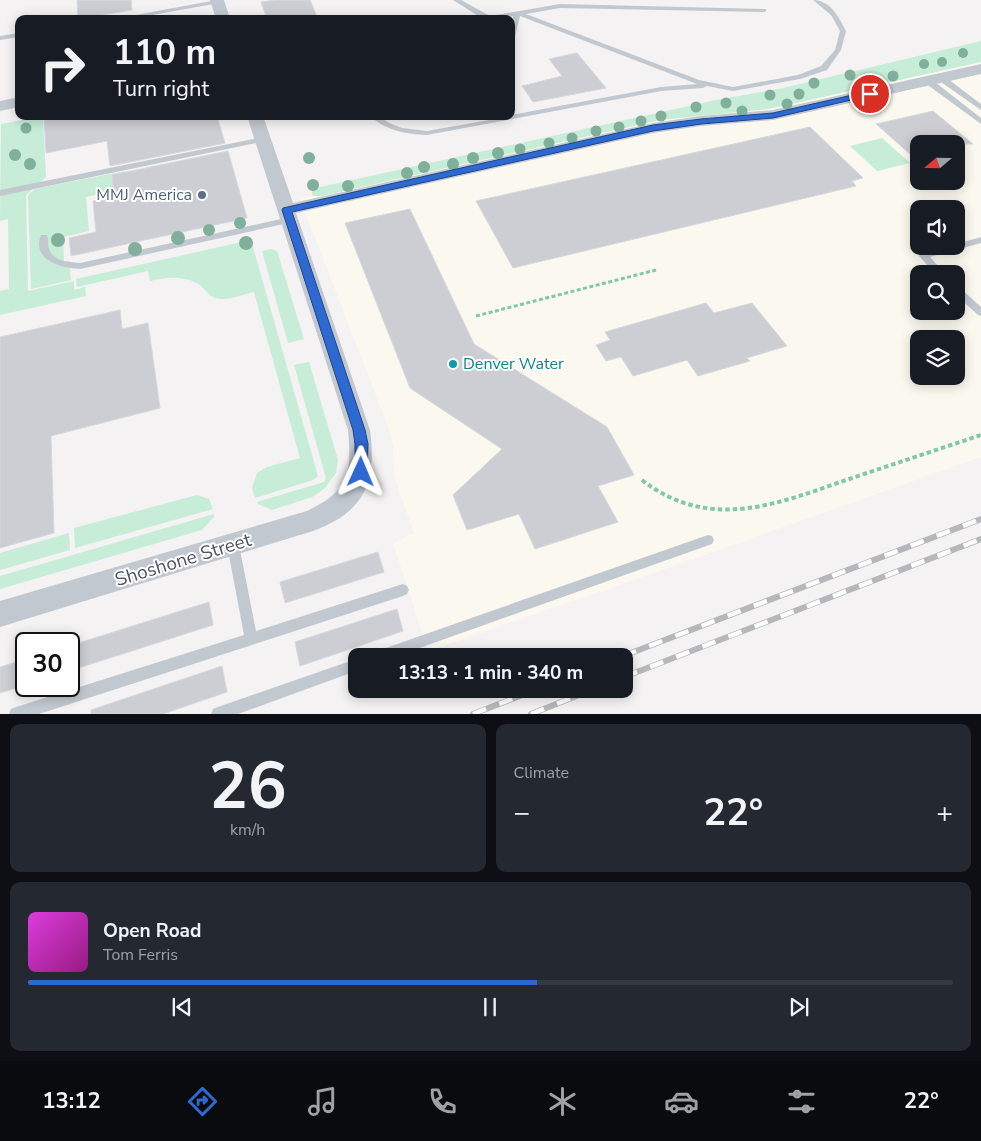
<!DOCTYPE html>
<html lang="en">
<head>
<meta charset="utf-8">
<style>
  :root { --surface:#171b24; --page:#242831; --text:#f1f3f6; --muted:#9ea1a6; --line:#363941; --accent:#2e69d2 }
  body { margin:0; font-family:"Nunito Sans",sans-serif; background:var(--page); color:var(--text); height:100vh; display:flex; flex-direction:column; font-size:19px; white-space:nowrap }
  * { box-sizing:border-box; margin:0 }
  p { font-size:16px; color:var(--muted) }
  .icon { flex:none; width:28px; height:28px; fill:none; stroke:currentColor; stroke-width:2; stroke-linecap:round; stroke-linejoin:round }
  .map { position:relative; height:714px; overflow:hidden }
  .side { display:flex; flex-direction:column; gap:10px; padding:10px; background:#0d0f14; flex:1 }
  .side>* { flex:none }
  .hud { position:absolute; left:15px; top:15px; width:500px; height:105px; border-radius:10px; box-shadow:0 2px 12px #0003; background:#171b24; color:var(--text); overflow:hidden }
  .needle { width:32px; rotate:250deg }
  .tools { position:absolute; left:910px; top:135px; display:grid; gap:10px }
  .tools a { display:grid; place-items:center; width:55px; height:55px; border-radius:10px; background:var(--surface); box-shadow:0 2px 12px #0003; font-size:25px }
  .speed { position:absolute; left:15px; top:632px; display:flex; gap:10px; font-size:25px; font-weight:700; text-align:center }
  .speed>* { display:grid; place-content:center; width:65px; height:65px; border-radius:50%; background:var(--surface); box-shadow:0 2px 12px #0003; line-height:1 }
  .speed .limit { border:2px solid #111; border-radius:8px; background:#fff; color:#111 }
  .pin { position:absolute; display:grid; place-items:center; width:42px; height:42px; color:#fff; margin:-21px; border:2px solid #fff; border-radius:50%; box-shadow:0 1px 5px #0007 }
  .me { position:absolute; width:55px; margin:-28px; rotate:1deg; stroke-linejoin:round; filter:drop-shadow(0 0 4px #0008) }
  .turn { display:flex; align-items:center; gap:18px; height:105px; padding:0 15px; font-size:22px }
  .turn .icon { width:65px; height:65px; stroke-width:2.5 }
  .turn b { display:block; font-size:35px; line-height:42px }
  .big { font-size:38px; font-weight:700; line-height:1.1 }
  .side .tile { flex:1; display:flex; flex-direction:column; justify-content:center; gap:8px; min-width:0; padding:0 18px; border-radius:10px; background:var(--page) }
  .side .dial { align-items:center; gap:0 }
  .dial b { font-size:65px; line-height:1 }
  .song { display:flex; align-items:center; gap:15px }
  .cover { width:60px; height:60px; border-radius:8px; background:linear-gradient(135deg,hsl(300 70% 55%),hsl(310 70% 35%)) }
  .played { height:5px; border-radius:2px; background:linear-gradient(90deg,var(--accent) 55%,var(--line) 55%) }
  .keys { display:flex; justify-content:space-around; direction:ltr }
  .heat { display:flex; justify-content:space-between; align-items:center; font-size:28px; direction:ltr }
  .side .tiles { flex:1; display:grid; gap:10px; grid-template-columns:1fr 1fr }
  .tile:last-child { grid-column:span 2 }
  .trip { position:absolute; left:348px; top:648px; width:285px; height:50px; border-radius:10px; background:var(--surface); box-shadow:0 2px 12px #0003; font-weight:700; line-height:50px; text-align:center }
  .tabs { display:flex; height:80px; justify-content:space-around; align-items:center; background:#090b0e; color:var(--muted) }
  .tabs .icon { width:35px; height:35px }
  .tabs .on { color:var(--accent) }
  .tabs b { font-size:22px; color:var(--text) }
  .map>svg:first-child { display:block }
  .commercial { fill:#fbf9ef; fill-rule:evenodd }
  .green { fill:#c7ecd8 }
  .building { fill:#cdced4; stroke:#d7d8dd }
  .lines { fill:none; stroke-linecap:round; stroke-linejoin:round }
  .path-far1 { stroke:#82c7aa; stroke-width:3; stroke-dasharray:4 2.5; stroke-linecap:butt }
  .path { stroke:#82c7aa; stroke-width:4; stroke-dasharray:4.5 3; stroke-linecap:butt }
  .service { fill:#c2c8cf; fill-rule:evenodd }
  .minor { fill:#c2c8cf; fill-rule:evenodd }
  .rail-casing { stroke:#b5b7bb; stroke-width:6 }
  .rail { stroke:#fff; stroke-width:4.5; stroke-dasharray:14; stroke-linecap:butt }
  .tree { fill:#80af9b }
  .route { fill:#2e69d2; stroke:#1e4488 }
  .service-dot { fill:#5c6f8a; stroke:#fff; stroke-width:2 }
  .culture-dot { fill:#0f9aa8; stroke:#fff; stroke-width:2 }
  .labels { text-anchor:middle; dominant-baseline:central; stroke-width:4; stroke-linejoin:round; paint-order:stroke }
  .service-label { font-size:16px; fill:#4e5e75; stroke:#fff; text-anchor:end }
  .culture-label { font-size:16px; fill:#0d838f; stroke:#fff; text-anchor:start }
  .near-street-label { font-size:19px; fill:#4c545e; stroke:#fff }
</style>
</head>
<body>
<div class="map">
<svg width="981" height="714" viewBox="0 0 981 714">
  <rect width="100%" height="100%" fill="#f4f2f2"/>
  <path class="commercial" d="M 981,41 L 981,457 L 600,592 L 428,651 L 393,543 L 414,533 L 394,476 L 393,447 L 389,429 L 300,199 L 313,196 L 311,189 L 716,100 L 783,88 ZM 919,144 L 956,144 L 956,181 L 919,181 ZM 919,209 L 956,209 L 956,246 L 919,246 ZM 919,274 L 956,274 L 956,311 L 919,311 ZM 919,339 L 956,339 L 956,376 L 919,376 Z"/>
  <path class="green" d="M 981,41 L 981,62 L 769,109 L 660,120 L 322,196 L 313,196 L 311,189 L 716,100 L 783,88 Z
    M 43,116 L 46,177 L 26,195 L 28,291 L 74,281 L 74,290 L 85,287 L 86,296 L 0,315 L 0,291 L 9,289 L 8,219 L 0,221 L 1,124 Z
    M 882,138 L 910,163 L 877,171 L 850,146 Z
    M 125,171 L 128,188 L 86,197 L 89,231 L 63,237 L 64,262 L 69,261 L 71,280 L 31,289 L 28,195 L 35,189 Z
    M 251,240 L 318,476 L 313,480 L 255,498 L 252,488 L 257,473 L 267,467 L 300,458 L 254,292 C 243,294 227,302 215,298 C 209,296 205,289 200,285 C 186,275 165,277 150,281 L 148,271 L 77,287 L 76,279 Z
    M 271,249 L 277,251 L 304,339 L 288,343 L 262,251 Z
    M 309,362 L 338,460 L 336,473 L 325,488 L 312,497 L 272,510 L 258,504 L 257,502 L 324,482 L 326,478 L 294,365 Z
    M 197,495 L 209,499 L 213,509 L 75,548 L 74,528 Z
    M 214,514 L 214,517 L 202,530 L 0,589 L 0,576 Z
    M 69,533 L 70,550 L 0,570 L 0,553 Z"/>
  <path class="building" d="M 77,0 L 131,0 L 132,10 L 78,19 Z
    M 275,0 L 310,0 L 318,19 L 267,19 L 261,2 Z
    M 577,53 L 606,88 L 533,102 L 522,86 L 562,76 L 549,59 Z
    M 933,111 L 973,144 L 919,144 L 919,162 L 876,124 Z
    M 44,116 L 217,116 L 225,143 L 110,166 L 107,141 L 46,153 Z
    M 810,127 L 863,178 L 852,181 L 856,186 L 513,268 L 476,201 Z
    M 228,151 L 247,218 L 71,256 L 69,238 L 96,232 L 93,201 L 114,197 L 112,175 Z
    M 410,209 L 474,344 L 607,427 L 634,475 L 598,486 L 618,522 L 535,549 L 519,514 L 467,530 L 453,495 L 502,449 L 410,388 L 345,223 Z
    M 706,303 L 714,313 L 752,303 L 787,346 L 747,358 L 750,361 L 698,376 L 687,360 L 633,376 L 621,357 L 606,361 L 596,345 L 610,340 L 605,332 Z
    M 120,310 L 122,329 L 148,323 L 160,408 L 51,436 L 54,533 L 0,548 L 0,337 Z
    M 378,552 L 384,572 L 285,603 L 280,582 Z
    M 209,602 L 213,625 L 69,671 L 69,646 Z
    M 397,609 L 403,631 L 300,666 L 295,642 Z
    M 26,659 L 26,685 L 0,693 L 0,667 Z
    M 222,666 L 227,692 L 163,714 L 91,714 L 91,710 Z"/>
  <g class="lines">
    <path class="path-far1" d="M 476,316 L 656,270"/>
    <path class="path" d="M 642,480 C 711,534 782,502 855,477 C 897,463 939,449 981,435"/>
    <path class="service" d="M 217,0 L 219,1 L 219,3 L 130,19 L 114,19 Z
      M 453,0 L 461,0 L 490,16 L 560,4 L 766,9 L 766,11 L 764,12 L 560,8 L 526,14 L 699,80 L 733,87 L 798,75 L 821,66 L 835,50 L 840,31 L 831,15 L 813,0 C 830,0 839,17 846,31 L 841,50 L 827,70 L 800,79 L 733,91 L 707,86 L 703,88 L 661,91 L 427,135 C 407,134 386,131 370,116 L 379,116 L 389,123 L 402,128 L 427,131 L 511,116 L 511,115 L 661,87 L 697,84 L 520,16 L 514,41 L 511,43 L 513,16 L 499,19 L 483,19 Z
      M 19,33 L 19,37 L 0,40 L 0,36 Z
      M 938,76 L 944,76 L 981,104 L 981,110 L 938,80 Z
      M 925,79 L 931,79 L 981,118 L 981,124 L 925,83 Z
      M 263,137 L 266,137 L 266,141 L 0,196 L 0,190 Z
      M 290,217 L 294,220 L 293,222 L 80,269 C 61,268 31,260 41,235 L 47,235 C 49,240 47,246 50,251 C 55,262 70,262 80,263 Z
      M 981,237 L 981,243 L 930,257 L 945,274 L 935,274 L 919,256 L 920,254 L 948,246 L 956,246 L 956,244 Z
      M 956,286 L 959,287 L 981,307 L 981,316 L 978,315 L 956,295 Z
      M 708,535 L 712,536 L 714,540 L 712,544 L 397,656 L 373,656 L 375,652 L 380,650 Z
      M 233,540 L 237,541 L 239,545 L 256,631 L 403,584 L 407,586 L 409,590 L 407,594 L 403,596 L 39,714 L 9,714 L 11,709 L 16,707 L 244,635 L 227,545 L 229,541 Z
      M 356,659 L 356,671 L 238,714 L 211,714 L 213,709 L 218,707 Z"/>
    <path class="minor" d="M 210,0 L 224,0 L 230,19 L 216,19 Z
      M 981,64 L 981,74 L 773,120 L 701,126 L 653,133 L 296,213 L 370,430 C 377,482 365,512 313,531 L 0,627 L 0,601 L 307,511 C 349,490 352,475 348,430 L 247,116 L 263,116 L 293,203 L 653,123 L 701,116 L 773,110 Z
      M 19,97 L 19,107 L 0,111 L 0,101 Z"/>
    <defs>
      <path id="rail" d="M 623,656 L 981,519
        M 624,677 L 981,539
        M 473,714 L 538,689
        M 531,714 L 594,689"/>
    </defs>
    <use href="#rail" class="rail-casing"/>
    <use href="#rail" class="rail"/>
  </g>
  <g class="tree">
    <circle cx="963" cy="53" r="5"/>
    <circle cx="942" cy="62" r="5"/>
    <circle cx="924" cy="64" r="5"/>
    <circle cx="850" cy="75" r="5.5"/>
    <circle cx="893" cy="76" r="5.5"/>
    <circle cx="865" cy="79" r="5.5"/>
    <circle cx="814" cy="83" r="5.5"/>
    <circle cx="799" cy="94" r="5.5"/>
    <circle cx="770" cy="95" r="5.5"/>
    <circle cx="726" cy="103" r="5.5"/>
    <circle cx="787" cy="104" r="5.5"/>
    <circle cx="696" cy="107" r="5.5"/>
    <circle cx="742" cy="111" r="5.5"/>
    <circle cx="661" cy="116" r="5.5"/>
    <circle cx="641" cy="121" r="5.5"/>
    <circle cx="619" cy="127" r="5.5"/>
    <circle cx="26" cy="128" r="5.5"/>
    <circle cx="596" cy="131" r="5.5"/>
    <circle cx="572" cy="138" r="5.5"/>
    <circle cx="549" cy="143" r="5.5"/>
    <circle cx="520" cy="149" r="5.5"/>
    <circle cx="498" cy="153" r="6"/>
    <circle cx="15" cy="155" r="6"/>
    <circle cx="309" cy="158" r="6"/>
    <circle cx="473" cy="158" r="6"/>
    <circle cx="30" cy="164" r="6"/>
    <circle cx="453" cy="164" r="6"/>
    <circle cx="424" cy="167" r="6"/>
    <circle cx="407" cy="173" r="6"/>
    <circle cx="313" cy="185" r="6"/>
    <circle cx="348" cy="186" r="6"/>
    <circle cx="240" cy="223" r="6"/>
    <circle cx="209" cy="230" r="6"/>
    <circle cx="178" cy="238" r="7"/>
    <circle cx="58" cy="240" r="7"/>
    <circle cx="246" cy="243" r="7"/>
    <circle cx="135" cy="249" r="7"/>
  </g>
  <path class="route" d="M 870,91 L 874,94 L 873,95 L 773,118 L 701,124 L 653,131 L 292,212 L 365,430 L 368,444 L 367,472 L 365,476 L 361,477 L 357,476 L 355,472 L 355,444 L 353,430 L 282,210 L 283,208 L 653,125 L 701,119 L 773,113 Z"/>
  <circle class="service-dot" cx="202" cy="195" r="5"/>
  <circle class="culture-dot" cx="453" cy="364" r="5"/>
  <g class="labels">
    <g class="service-label">
      <text x="192" y="195">MMJ America</text>
    </g>
    <g class="culture-label">
      <text x="463" y="364">Denver Water</text>
    </g>
    <g class="near-street-label">
      <text transform="translate(183 560) rotate(-17)">Shoshone Street</text>
    </g>
  </g>
</svg>
<div class="tools">
<a><svg class="needle" viewBox="-14 -14 28 28"><path d="M0-13l5 13h-10z" fill="#e53935"/><path d="M0 13l5-13h-10z" fill="#9ea1a6"/></svg></a>
<a><svg class="icon" aria-label="sound" viewBox="0 0 24 24"><path d="M4 9h4l5-4v14l-5-4H4zM17 9q2 3 0 6"/></svg></a>
<a><svg class="icon" aria-label="search" viewBox="0 0 24 24"><circle cx="10" cy="10" r="6"/><path d="M15 15l6 6"/></svg></a>
<a><svg class="icon" aria-label="layers" viewBox="0 0 24 24"><path d="M12 4l9 5-9 5-9-5zM3 14l9 5 9-5"/></svg></a>
</div>
<div class="speed"><div class="limit">30</div></div>
<div class="pin" style="left:870px;top:94px;background:#d93025"><svg class="icon" aria-label="arrive" viewBox="0 0 24 24"><path d="M6 21V4h12l-3 4 3 4H6"/></svg></div>
<svg class="me" style="left:361px;top:472px" viewBox="-20 -20 40 40"><path d="M0-17L14 15 0 8-14 15z" fill="#2e69d2" stroke="#fff" stroke-width="4"/></svg>
<div class="trip">13:13 · 1 min · 340 m</div>
<div class="hud">
<div class="turn"><svg class="icon" aria-label="right" viewBox="0 0 24 24"><path d="M7 20v-9h11M14 6l5 5-5 5"/></svg><div><b>110 m</b>Turn right</div></div>
</div>
</div>
<section class="side">
<div class="tiles">
<div class="tile dial"><b>26</b><p>km/h</p></div>
<div class="tile"><p>Climate</p>
<div class="heat"><a>−</a><b class="big">22°</b><a>+</a></div>
</div>
<div class="tile">
<div class="song"><i class="cover"></i><div><b>Open Road</b><p>Tom Ferris</p></div></div>
<div class="played"></div>
<div class="keys"><svg class="icon" aria-label="previous" viewBox="0 0 24 24"><path d="M18 5L8 12l10 7zM5 5v14"/></svg><svg class="icon" aria-label="pause" viewBox="0 0 24 24"><path d="M8 5v14M16 5v14"/></svg><svg class="icon" aria-label="next" viewBox="0 0 24 24"><path d="M6 5l10 7-10 7zM19 5v14"/></svg></div>
</div>
</div>
</section>
<nav class="tabs">
<b>13:12</b>
<svg class="icon on" aria-label="directions" viewBox="0 0 24 24"><path d="M12 3l9 9-9 9-9-9zM9 14v-3h6M13 9l2 2-2 2"/></svg>
<svg class="icon" aria-label="music" viewBox="0 0 24 24"><path d="M9 18V5l10-2v13"/><circle cx="6" cy="18" r="3"/><circle cx="16" cy="16" r="3"/></svg>
<svg class="icon" aria-label="phone" viewBox="0 0 24 24"><path d="M5 4h4l2 5-3 2q2 4 5 5l2-3 5 2v4C11 20 4 13 5 4z"/></svg>
<svg class="icon" aria-label="climate" viewBox="0 0 24 24"><path d="M12 3v18M4 7l16 10M4 17L20 7"/></svg>
<svg class="icon" aria-label="car" viewBox="0 0 24 24"><path d="M5 17H2v-5l4-1 3-4h7l3 4 3 1v5h-3M9 17h6M6 11h13"/><circle cx="7" cy="17" r="2"/><circle cx="17" cy="17" r="2"/></svg>
<svg class="icon" aria-label="filters" viewBox="0 0 24 24"><path d="M4 7h16M4 17h16"/><circle cx="9" cy="7" r="2"/><circle cx="15" cy="17" r="2"/></svg>
<b>22°</b>
</nav>
</body>
</html>
